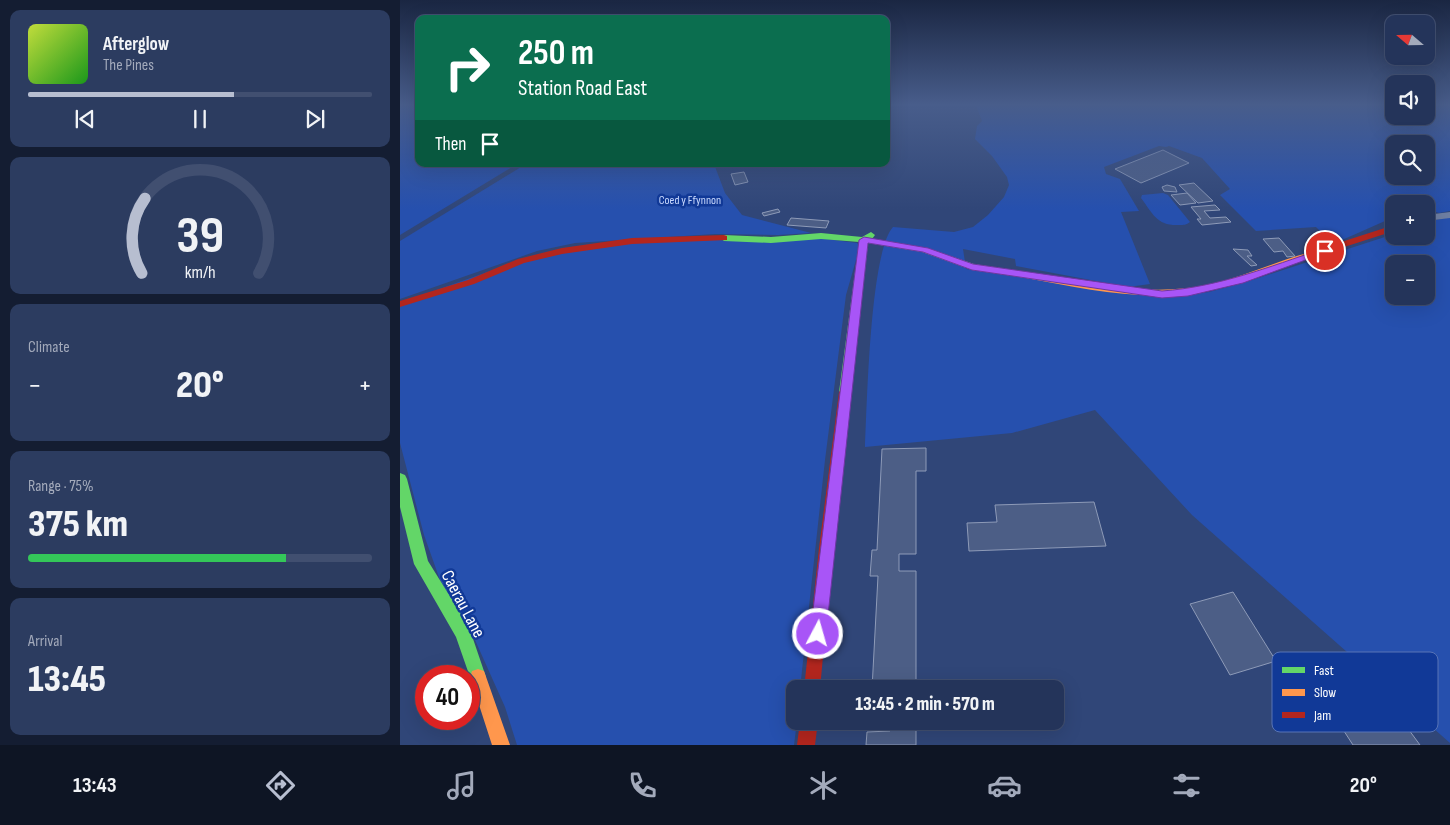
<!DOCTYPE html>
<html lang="en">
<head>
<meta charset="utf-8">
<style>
  :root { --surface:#24345a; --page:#2c3c60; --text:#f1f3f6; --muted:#a3aabb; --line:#414f70; --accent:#b7bed0 }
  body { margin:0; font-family:"Sofia Sans Condensed",sans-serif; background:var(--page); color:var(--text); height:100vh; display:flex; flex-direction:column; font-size:19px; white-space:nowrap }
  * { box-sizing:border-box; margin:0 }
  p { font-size:16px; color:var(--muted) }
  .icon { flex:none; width:28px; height:28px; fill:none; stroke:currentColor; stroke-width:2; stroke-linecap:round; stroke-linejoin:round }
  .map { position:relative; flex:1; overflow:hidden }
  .drawer { display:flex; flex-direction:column; gap:10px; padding:10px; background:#141d32; width:400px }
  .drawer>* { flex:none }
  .top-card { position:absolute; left:15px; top:15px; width:475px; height:152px; border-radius:10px; box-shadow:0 5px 20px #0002,0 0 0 1px var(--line); background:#0b6e4f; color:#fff; overflow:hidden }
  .needle { width:32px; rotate:290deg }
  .buttons { position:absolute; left:985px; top:15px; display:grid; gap:10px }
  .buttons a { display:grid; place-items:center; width:50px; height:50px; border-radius:10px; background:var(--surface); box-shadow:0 5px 20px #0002,0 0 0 1px var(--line); font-size:25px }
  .speed { position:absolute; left:15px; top:665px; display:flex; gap:10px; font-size:25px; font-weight:700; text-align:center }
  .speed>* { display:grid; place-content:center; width:65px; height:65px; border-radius:50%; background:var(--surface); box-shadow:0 5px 20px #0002,0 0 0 1px var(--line); line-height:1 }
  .speed .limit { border:8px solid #d22; background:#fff; color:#111 }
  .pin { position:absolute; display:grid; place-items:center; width:42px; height:42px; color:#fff; margin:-21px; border:2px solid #fff; border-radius:50%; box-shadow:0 1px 5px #0007 }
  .me { position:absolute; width:55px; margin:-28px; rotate:6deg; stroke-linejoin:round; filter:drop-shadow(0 0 4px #0008) }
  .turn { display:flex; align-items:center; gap:18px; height:105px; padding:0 20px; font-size:22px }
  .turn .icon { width:65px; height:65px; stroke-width:2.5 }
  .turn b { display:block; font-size:35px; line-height:42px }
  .then { display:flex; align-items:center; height:48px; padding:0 20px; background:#0003; gap:10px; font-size:19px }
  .big { font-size:38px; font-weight:800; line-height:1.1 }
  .drawer .card { flex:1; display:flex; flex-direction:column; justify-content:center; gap:8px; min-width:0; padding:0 18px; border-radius:10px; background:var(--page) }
  .drawer .dial { align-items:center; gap:0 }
  .dial svg { height:130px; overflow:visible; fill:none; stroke:var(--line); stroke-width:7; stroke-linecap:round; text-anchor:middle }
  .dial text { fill:var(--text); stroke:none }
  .song { display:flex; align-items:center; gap:15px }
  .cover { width:60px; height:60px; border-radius:8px; background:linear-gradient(135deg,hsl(70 70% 55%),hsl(120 70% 35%)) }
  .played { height:5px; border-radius:2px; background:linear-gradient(90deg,var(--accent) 60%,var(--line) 60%) }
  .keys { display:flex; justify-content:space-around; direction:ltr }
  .heat { display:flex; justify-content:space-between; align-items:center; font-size:28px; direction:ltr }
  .charge { height:8px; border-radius:4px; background:linear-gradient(90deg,#34c759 75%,var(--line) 0) }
  .trip { position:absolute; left:386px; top:680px; width:278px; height:50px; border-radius:10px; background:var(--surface); box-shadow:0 5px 20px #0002,0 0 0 1px var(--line); font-weight:800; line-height:50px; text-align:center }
  .menu { display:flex; height:80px; justify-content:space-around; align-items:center; background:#0e1524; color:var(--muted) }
  .menu .icon { width:35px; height:35px }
  .menu .current { color:var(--accent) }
  .menu b { font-size:22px; color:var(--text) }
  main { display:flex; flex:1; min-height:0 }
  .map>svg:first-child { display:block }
  .green { fill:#2650ae; fill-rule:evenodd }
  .building { fill:#4c5e86; stroke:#8e9bb8 }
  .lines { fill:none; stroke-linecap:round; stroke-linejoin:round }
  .street { fill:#6f7fa3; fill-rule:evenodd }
  .fast { fill:#63d668; fill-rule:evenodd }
  .slow { fill:#ff974d; fill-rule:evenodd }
  .jam { fill:#b3261e; fill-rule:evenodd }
  .route { fill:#a855f7; stroke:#6d37a1 }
  .labels { text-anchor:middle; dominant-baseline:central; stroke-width:5; stroke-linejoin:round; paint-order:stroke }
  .far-park-label { font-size:12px; fill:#cadafe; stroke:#113997 }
  .near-street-label { font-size:18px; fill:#fff; stroke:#113997 }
  .key { fill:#113997; stroke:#5874b6; stroke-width:1 }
  .key-label { font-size:14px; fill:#fff }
</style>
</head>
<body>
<main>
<section class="drawer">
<div class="card">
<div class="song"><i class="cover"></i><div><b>Afterglow</b><p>The Pines</p></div></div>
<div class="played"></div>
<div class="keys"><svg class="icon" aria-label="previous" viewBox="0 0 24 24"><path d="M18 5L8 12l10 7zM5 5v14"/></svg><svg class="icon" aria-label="pause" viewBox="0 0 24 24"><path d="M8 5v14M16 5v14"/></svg><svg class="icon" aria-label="next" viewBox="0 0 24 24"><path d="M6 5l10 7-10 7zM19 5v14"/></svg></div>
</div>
<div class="card dial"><svg viewBox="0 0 100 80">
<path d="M14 69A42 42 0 1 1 86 69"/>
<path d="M14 69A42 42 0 0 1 16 23" stroke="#b7bed0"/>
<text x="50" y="56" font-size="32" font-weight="700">39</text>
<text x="50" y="72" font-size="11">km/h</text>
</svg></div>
<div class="card"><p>Climate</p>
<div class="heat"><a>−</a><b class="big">20°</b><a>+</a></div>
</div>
<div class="card"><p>Range · 75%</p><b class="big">375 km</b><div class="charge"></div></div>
<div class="card"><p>Arrival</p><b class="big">13:45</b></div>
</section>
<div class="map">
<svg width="1050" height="745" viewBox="0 0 1050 745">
  <rect width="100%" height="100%" fill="#304678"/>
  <path class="green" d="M 0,105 L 19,105 L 19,164 L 117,164 L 0,235 Z
    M 576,105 L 994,105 L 994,116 L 1026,116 L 1026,105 L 1050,105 L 1050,211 L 1039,213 L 1026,209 L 1026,204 L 994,204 L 994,217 L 933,244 L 916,227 L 856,231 L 820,195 L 830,189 L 802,158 L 769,146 L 766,147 L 759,146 L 704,167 L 706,174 L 720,179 L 739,211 L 721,212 L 750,284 L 728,287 L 616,266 L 615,259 L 563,249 L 566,269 L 763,298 L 809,292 L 843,283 L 994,234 L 994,236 L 1026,236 L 1026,222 L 1050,217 L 1050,743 L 792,515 L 695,410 L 612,433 L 465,447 C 467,406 470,252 493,227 L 554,232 L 573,227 L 588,215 L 604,197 L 609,185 L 607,177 L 592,156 L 575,139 L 577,126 L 582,121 ZM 994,144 L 1026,144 L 1026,176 L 994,176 ZM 994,264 L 1026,264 L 1026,296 L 994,296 Z
    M 126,164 L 314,164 L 325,193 L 342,215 L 411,233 L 378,235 L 315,234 L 175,243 L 137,251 L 0,299 L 0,241 Z
    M 763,193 L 768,195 L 790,222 C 786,225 784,225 779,225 C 757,226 753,214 741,198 L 742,195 Z
    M 403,236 L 457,243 L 460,246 L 446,295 L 425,460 L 400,689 L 395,689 L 395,721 L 397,721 L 394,745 L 117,745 L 105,707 L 71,631 L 40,580 L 24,535 L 0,443 L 0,303 L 110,264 L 207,243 Z"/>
  <path class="building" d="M 763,150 L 789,163 L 741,183 L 715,169 Z
    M 344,172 L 348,182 L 335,185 L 331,174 Z
    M 794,183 L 813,201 L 798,203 L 779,185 Z
    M 767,185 L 775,187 L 777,192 L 764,191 L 762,187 Z
    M 787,193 L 796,203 L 780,205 L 771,195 Z
    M 815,205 L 820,210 L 804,211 L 810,218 L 826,217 L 831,222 L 802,225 L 797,219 L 801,219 L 791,207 Z
    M 378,209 L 380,212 L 364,216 L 362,213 Z
    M 391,218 L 429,221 L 426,228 L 387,225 Z
    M 879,238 L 895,256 L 887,257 L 883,251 L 874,252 L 863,239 Z
    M 833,249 L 848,250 L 852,256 L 847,256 L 857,265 L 851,266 Z
    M 526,448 L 526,471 L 516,471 L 516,554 L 499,554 L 499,571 L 516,571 L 516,689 L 472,689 L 478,576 L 470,576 L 472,550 L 477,550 L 482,449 Z
    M 694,502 L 706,546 L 569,551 L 567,523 L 597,522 L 595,505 Z
    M 833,592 L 876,661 L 830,675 L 790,604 Z
    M 984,696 L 1020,745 L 953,745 L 933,714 Z
    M 490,721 L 516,721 L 516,745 L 466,745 L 467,732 L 490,731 Z"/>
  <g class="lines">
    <path class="street" d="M 1050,212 L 1050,218 L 1026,221 L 1026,215 Z"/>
    <path class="fast" d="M 471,232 L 475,235 L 472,239 L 527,248 L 574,264 L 626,272 L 631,275 L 626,278 L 572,270 L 522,252 L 468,243 L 451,392 L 449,395 L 441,395 L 439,392 L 459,242 L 421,239 L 371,243 L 324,241 L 320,238 L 324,235 L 371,237 L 421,233 L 462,237 Z
      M 0,473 L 5,475 L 7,479 L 28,561 L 69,627 L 86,677 L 84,683 L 78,685 L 72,683 L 56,637 L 14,564 L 0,507 Z"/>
    <path class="slow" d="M 907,253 L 912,256 L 910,258 C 872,271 833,288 793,293 C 736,301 681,288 626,278 L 621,275 L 626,272 C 688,283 750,298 812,284 C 845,276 875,262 907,253 Z
      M 78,669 L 84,671 L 110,745 L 92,745 L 70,677 L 72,671 Z"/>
    <path class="jam" d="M 994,225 L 994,231 L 910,258 L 904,258 L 902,256 L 904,254 Z
      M 324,235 L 327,236 L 327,240 L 232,244 L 162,254 L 124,263 L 74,284 L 0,307 L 0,301 L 68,280 L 118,259 L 162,248 L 232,238 Z
      M 445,388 L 449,389 L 451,392 L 433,548 L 420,689 L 404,689 L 419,548 L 439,392 L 441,389 Z
      M 400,721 L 418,721 L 415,745 L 397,745 Z"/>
  </g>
  <linearGradient id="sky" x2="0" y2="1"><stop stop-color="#1a2642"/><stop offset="0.5" stop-color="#485d8b"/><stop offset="1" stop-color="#485d8b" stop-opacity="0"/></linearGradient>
  <rect width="1050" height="209" fill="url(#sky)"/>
  <path class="route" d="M 464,237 L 528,248 L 573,264 L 762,291 C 818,287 869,267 922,249 L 930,251 L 843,283 L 788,296 L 762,298 L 572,270 L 523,252 L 468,243 L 426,634 L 423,639 L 418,642 L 412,639 L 410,634 L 459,240 Z"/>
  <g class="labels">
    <g class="far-park-label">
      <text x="290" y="200">Coed y Ffynnon</text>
    </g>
    <g class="near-street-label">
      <text transform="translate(63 604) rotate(62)">Caerau Lane</text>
    </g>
  </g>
  <rect x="872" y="652" width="166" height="80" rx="8" class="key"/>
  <rect x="882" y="667" width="23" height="6" fill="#63d668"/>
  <rect x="882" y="689" width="23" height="7" fill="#ff974d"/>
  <rect x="882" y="712" width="23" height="6" fill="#b3261e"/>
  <g class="key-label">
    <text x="914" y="675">Fast</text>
    <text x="914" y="697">Slow</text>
    <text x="914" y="720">Jam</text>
  </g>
</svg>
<div class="buttons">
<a><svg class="needle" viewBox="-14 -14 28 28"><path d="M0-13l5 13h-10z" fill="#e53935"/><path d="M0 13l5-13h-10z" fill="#a3aabb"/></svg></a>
<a><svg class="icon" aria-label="sound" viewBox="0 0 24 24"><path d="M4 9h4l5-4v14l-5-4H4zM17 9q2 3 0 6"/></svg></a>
<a><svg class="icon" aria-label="search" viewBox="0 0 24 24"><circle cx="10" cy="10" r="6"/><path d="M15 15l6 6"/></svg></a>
<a>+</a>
<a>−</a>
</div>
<div class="speed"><div class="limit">40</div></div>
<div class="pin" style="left:925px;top:251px;background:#d93025"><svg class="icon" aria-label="arrive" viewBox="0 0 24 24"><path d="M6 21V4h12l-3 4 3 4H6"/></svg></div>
<svg class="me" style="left:418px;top:634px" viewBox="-20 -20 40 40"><circle r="17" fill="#a855f7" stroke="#fff" stroke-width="3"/><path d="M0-11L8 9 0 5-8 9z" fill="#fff"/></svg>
<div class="trip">13:45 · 2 min · 570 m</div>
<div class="top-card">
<div class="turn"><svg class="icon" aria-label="right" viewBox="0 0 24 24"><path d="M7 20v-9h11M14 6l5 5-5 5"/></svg><div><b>250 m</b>Station Road East</div></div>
<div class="then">Then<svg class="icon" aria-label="arrive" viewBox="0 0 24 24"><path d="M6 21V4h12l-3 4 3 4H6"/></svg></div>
</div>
</div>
</main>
<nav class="menu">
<b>13:43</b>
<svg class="icon current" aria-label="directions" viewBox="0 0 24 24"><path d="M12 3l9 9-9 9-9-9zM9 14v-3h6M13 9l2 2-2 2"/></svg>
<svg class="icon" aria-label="music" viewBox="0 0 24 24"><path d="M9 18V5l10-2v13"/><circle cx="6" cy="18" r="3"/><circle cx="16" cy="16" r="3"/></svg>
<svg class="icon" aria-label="phone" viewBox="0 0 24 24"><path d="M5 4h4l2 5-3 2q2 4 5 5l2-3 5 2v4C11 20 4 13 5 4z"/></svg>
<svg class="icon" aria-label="climate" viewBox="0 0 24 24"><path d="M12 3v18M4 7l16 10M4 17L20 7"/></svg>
<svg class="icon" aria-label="car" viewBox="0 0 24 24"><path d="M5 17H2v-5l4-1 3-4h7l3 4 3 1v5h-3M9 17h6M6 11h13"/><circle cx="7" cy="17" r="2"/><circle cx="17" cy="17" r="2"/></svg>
<svg class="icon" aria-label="filters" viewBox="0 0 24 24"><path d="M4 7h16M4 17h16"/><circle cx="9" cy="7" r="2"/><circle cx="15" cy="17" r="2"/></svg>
<b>20°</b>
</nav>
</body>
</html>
